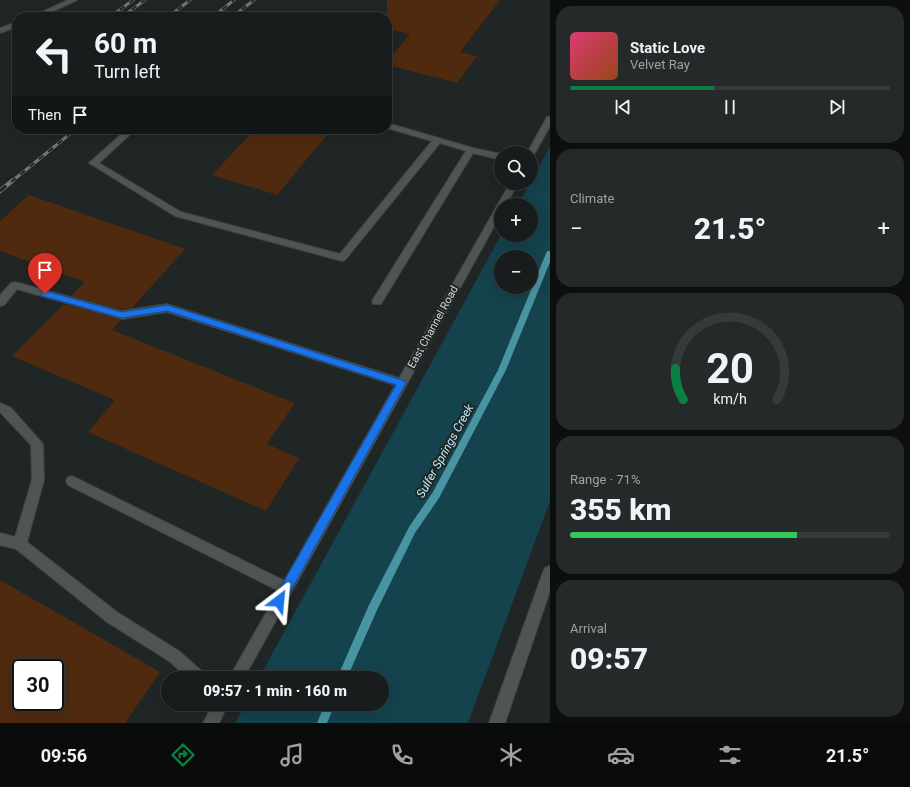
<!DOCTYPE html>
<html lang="en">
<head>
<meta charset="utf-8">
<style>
  :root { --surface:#181c1c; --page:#252929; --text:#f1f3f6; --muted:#9fa1a3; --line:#363a3b; --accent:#0b8043 }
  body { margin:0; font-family:Roboto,sans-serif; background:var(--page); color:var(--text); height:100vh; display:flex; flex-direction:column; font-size:15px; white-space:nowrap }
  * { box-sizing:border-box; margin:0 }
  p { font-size:13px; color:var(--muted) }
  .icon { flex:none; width:22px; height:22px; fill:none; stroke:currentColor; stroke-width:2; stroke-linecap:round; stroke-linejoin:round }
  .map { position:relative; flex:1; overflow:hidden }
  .side { display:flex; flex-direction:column; gap:6px; padding:6px; background:#0d0f0f; width:360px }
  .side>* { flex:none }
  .banner { position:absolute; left:12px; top:12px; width:380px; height:122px; border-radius:16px; box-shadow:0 4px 16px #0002,0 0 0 1px var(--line); background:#181c1c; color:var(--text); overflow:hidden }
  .buttons { position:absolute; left:494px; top:146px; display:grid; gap:8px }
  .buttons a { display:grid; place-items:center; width:44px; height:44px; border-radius:50%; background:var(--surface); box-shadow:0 4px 16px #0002,0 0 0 1px var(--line); font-size:20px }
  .speed { position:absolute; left:12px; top:659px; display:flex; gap:8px; font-size:20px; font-weight:700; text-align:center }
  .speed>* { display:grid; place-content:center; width:52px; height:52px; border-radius:50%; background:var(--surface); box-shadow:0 4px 16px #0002,0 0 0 1px var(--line); line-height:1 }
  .speed .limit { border:2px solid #111; border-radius:6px; background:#fff; color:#111 }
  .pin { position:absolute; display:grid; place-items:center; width:34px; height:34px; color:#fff; margin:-41px -17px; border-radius:50% 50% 50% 0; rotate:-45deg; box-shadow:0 0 4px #0007 }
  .pin .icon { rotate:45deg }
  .me { position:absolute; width:44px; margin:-22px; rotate:29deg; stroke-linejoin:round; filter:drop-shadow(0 0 3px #0008) }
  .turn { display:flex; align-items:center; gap:14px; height:84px; padding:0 16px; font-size:18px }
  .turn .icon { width:52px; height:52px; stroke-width:2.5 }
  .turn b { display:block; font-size:28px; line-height:34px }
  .then { display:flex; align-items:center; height:38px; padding:0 16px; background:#0003; gap:8px; font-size:15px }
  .big { font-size:30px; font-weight:800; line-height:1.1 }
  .side .card { flex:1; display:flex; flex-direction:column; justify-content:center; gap:6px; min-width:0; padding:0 14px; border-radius:16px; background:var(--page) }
  .side .dial { align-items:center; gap:0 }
  .dial svg { height:104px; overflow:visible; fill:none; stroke:var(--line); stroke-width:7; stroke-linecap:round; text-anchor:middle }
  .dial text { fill:var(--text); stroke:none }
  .song { display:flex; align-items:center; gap:12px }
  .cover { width:48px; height:48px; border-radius:6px; background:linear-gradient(135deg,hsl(340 70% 55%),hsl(20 70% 35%)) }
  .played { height:4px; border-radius:2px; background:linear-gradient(90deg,var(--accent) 45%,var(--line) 45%) }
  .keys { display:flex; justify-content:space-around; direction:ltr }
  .heat { display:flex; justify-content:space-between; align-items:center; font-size:22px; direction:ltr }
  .charge { height:6px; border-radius:3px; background:linear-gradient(90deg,#34c759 71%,var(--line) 0) }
  .trip { position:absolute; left:161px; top:671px; width:228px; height:40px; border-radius:20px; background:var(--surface); box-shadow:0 4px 16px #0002,0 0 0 1px var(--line); font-weight:800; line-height:40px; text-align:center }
  .dock { display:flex; height:64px; justify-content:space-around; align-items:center; background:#0a0b0b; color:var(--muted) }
  .dock .icon { width:28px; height:28px }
  .dock .on { color:var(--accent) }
  .dock b { font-size:18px; color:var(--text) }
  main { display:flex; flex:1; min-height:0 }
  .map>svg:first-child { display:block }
  .green { fill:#14424d; fill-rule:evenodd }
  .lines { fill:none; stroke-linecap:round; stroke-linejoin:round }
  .stream { fill:#4894a2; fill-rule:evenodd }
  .building { fill:#4f2a0e; fill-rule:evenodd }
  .service-casing { stroke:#3e4243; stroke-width:2 }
  .minor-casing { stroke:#3e4243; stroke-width:2 }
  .tertiary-casing { stroke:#3e4243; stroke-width:2 }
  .service { fill:#4f5455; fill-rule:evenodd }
  .minor { fill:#4f5455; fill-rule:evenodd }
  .tertiary { fill:#4f5455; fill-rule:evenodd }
  .rail-far1-casing { stroke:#737777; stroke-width:3 }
  .rail-casing { stroke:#737777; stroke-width:4.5 }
  .rail-far1 { stroke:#202526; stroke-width:2; stroke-dasharray:6; stroke-linecap:butt }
  .rail { stroke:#202526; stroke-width:3; stroke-dasharray:8; stroke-linecap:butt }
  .route { fill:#1a73e8; stroke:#114b97 }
  .labels { text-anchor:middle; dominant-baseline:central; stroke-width:4; stroke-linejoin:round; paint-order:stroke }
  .street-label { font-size:11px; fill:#d3d6d6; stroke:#202526 }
  .water-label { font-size:12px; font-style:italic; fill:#b9eefd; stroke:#202526 }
</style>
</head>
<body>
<main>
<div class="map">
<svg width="550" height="723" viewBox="0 0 550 723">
  <rect width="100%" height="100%" fill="#202526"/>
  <path class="green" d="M 550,146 L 550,501 L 468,723 L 235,723 L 245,704 L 382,704 L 382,678 L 259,678 L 501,235 L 531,235 L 531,205 L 518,205 L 530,183 L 531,183 ZM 501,257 L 531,257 L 531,287 L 501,287 Z"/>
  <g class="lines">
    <path class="stream" d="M 547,251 L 550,251 L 550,262 L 506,370 L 439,498 L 415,533 L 377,610 L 347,678 L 337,678 L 369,605 L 409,527 L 433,492 L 498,370 Z
      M 325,704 L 335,704 L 327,723 L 317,723 Z"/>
  </g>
  <path class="building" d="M 387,0 L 500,0 L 460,52 L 477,56 L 457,83 L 387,65 L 387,61 L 410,34 L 387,29 Z
    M 255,129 L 332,129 L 277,195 L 212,175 Z
    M 29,195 L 185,249 L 132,308 L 122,309 L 71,296 L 85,282 L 0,251 L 0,221 Z
    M 64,304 L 121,320 L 112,330 L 295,403 L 267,444 L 299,458 L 266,511 L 88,432 L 115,400 L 12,356 Z
    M 0,580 L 160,672 L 125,723 L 0,723 ZM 21,668 L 55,668 L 55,702 L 21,702 Z"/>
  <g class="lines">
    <defs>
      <path id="service" d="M 387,123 L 473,148 L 501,154 L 501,160 L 473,153 L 381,304 L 373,304 L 372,301 L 466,151 L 440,143 L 345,260 L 342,261 L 175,216 L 89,163 L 127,129 L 136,129 L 99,163 L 181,212 L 340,254 L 432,141 L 387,128 Z
        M 15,282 L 122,311 L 167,304 L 405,380 L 407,383 L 405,386 L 401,387 L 167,312 L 122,319 L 17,289 L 4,305 L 0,306 L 0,295 L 11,283 Z
        M 0,403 L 11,408 L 43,444 L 44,480 L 27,542 L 117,612 L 179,651 L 204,673 L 206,678 L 188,678 L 169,661 L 107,622 L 16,549 L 0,545 L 0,533 L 15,537 L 32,480 L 31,445 L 0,412 Z
        M 72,476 L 291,584 L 293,588 L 291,592 L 286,594 L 281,592 L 68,485 L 66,481 L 68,477 Z"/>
      <path id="minor" d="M 547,117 L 550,117 L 550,126 L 535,153 L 531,156 L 531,153 L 527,153 Z
        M 510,183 L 518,183 L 506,205 L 501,205 L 501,214 L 244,678 L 229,678 Z
        M 550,566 L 550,591 L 505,723 L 489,723 L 543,572 L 545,568 Z
        M 213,704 L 228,704 L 219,723 L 203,723 Z"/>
      <path id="tertiary" d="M 68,0 L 77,0 L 41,17 L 31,17 Z
        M 17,22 L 17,27 L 0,33 L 0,28 Z"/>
    </defs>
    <use href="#service" class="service-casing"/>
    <use href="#minor" class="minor-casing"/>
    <use href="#tertiary" class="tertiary-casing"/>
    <use href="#service" class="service"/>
    <use href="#minor" class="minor"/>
    <use href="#tertiary" class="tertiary"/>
    <defs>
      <path id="rail-far1" d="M 110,17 L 133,0
        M 122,17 L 145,0
        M 168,17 L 190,0
        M 213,17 L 234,0
        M 232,17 L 254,0
        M 11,182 L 76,129"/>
      <path id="rail" d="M 0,191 L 12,181"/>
    </defs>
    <use href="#rail-far1" class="rail-far1-casing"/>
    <use href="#rail" class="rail-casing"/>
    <use href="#rail-far1" class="rail-far1"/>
    <use href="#rail" class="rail"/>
  </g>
  <path class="route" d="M 45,291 L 122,312 L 168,305 L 405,381 L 406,383 L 283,605 L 279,606 L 275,605 L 274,601 L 275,597 L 396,385 L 167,311 L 122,318 L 42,296 L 41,294 Z"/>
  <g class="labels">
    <g class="street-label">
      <text transform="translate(433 327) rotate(-61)">East Channel Road</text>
    </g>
    <g class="water-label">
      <text transform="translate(445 451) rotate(-61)">Sulfer Springs Creek</text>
    </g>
  </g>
</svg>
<div class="buttons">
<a><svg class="icon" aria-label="search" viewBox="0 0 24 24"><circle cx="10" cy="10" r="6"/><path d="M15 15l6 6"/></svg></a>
<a>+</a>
<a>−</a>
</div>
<div class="speed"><div class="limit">30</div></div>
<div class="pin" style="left:45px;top:294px;background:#d93025"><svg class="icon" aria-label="arrive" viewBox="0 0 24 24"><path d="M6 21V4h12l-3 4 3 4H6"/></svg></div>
<svg class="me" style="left:279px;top:601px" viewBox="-20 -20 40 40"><path d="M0-17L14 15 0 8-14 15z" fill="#1a73e8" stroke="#fff" stroke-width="4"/></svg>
<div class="trip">09:57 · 1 min · 160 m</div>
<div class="banner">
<div class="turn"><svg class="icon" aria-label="left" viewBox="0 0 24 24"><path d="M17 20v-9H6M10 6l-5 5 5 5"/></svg><div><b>60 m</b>Turn left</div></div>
<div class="then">Then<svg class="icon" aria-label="arrive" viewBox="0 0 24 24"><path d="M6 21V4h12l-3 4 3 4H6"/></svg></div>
</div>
</div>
<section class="side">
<div class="card">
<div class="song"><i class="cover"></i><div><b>Static Love</b><p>Velvet Ray</p></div></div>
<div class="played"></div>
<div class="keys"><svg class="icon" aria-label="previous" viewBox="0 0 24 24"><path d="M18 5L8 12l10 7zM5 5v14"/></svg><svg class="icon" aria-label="pause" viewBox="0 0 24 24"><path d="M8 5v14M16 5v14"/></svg><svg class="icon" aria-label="next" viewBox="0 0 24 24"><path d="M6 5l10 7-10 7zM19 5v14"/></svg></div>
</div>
<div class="card"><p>Climate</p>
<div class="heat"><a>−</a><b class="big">21.5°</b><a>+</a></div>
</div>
<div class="card dial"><svg viewBox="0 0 100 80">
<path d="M14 69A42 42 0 1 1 86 69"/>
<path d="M14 69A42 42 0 0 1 8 45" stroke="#0b8043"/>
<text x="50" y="56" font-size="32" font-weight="700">20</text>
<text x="50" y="72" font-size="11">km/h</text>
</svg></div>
<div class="card"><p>Range · 71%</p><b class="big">355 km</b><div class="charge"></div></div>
<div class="card"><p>Arrival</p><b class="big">09:57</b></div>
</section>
</main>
<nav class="dock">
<b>09:56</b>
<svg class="icon on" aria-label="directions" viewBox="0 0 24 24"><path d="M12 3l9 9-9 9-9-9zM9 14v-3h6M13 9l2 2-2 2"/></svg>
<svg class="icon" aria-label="music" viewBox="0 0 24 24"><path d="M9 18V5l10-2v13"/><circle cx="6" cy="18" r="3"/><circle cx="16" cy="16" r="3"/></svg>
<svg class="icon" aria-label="phone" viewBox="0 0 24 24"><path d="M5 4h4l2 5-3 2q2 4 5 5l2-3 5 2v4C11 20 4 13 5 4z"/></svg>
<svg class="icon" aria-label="climate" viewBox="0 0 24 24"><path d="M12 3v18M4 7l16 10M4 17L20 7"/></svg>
<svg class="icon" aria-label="car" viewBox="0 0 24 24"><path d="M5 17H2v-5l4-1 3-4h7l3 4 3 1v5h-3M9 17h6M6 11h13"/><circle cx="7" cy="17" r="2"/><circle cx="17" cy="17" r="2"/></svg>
<svg class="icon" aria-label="filters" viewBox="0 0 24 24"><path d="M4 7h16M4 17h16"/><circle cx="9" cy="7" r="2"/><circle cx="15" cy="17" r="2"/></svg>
<b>21.5°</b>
</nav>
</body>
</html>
